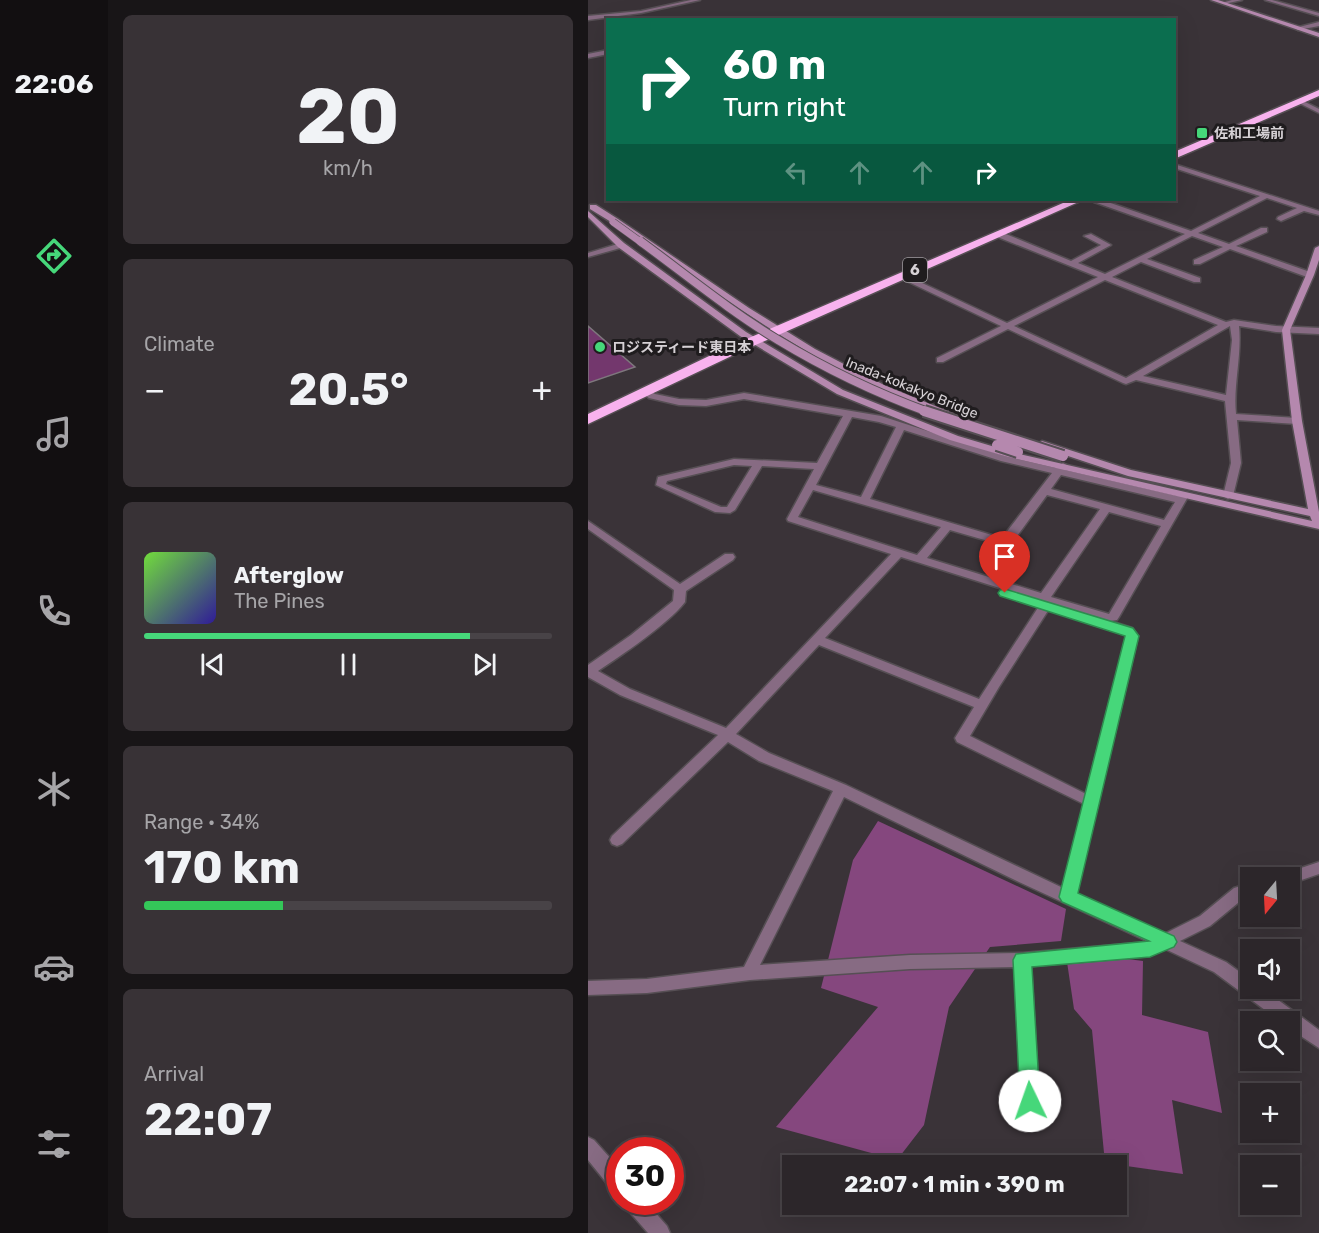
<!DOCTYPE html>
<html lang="en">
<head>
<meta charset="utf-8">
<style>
  :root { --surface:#2c262a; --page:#383236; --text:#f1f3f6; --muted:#a6a5a8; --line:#484347; --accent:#46d77a }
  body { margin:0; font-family:Rubik,"Noto Sans JP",sans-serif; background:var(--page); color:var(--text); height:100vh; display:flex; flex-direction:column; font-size:22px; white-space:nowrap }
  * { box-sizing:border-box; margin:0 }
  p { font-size:20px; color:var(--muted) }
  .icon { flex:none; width:33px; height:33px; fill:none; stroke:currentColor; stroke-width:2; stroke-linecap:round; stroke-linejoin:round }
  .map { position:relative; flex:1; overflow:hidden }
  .drawer { display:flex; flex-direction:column; gap:15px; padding:15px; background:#181517; width:480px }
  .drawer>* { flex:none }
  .top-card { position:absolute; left:18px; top:18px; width:570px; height:183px; border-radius:0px; box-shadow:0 6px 24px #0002,0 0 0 2px var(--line); background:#0b6e4f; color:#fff; overflow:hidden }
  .needle { width:39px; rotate:198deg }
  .controls { position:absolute; left:652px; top:867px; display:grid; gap:12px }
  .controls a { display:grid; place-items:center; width:60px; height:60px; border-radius:0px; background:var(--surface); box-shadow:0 6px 24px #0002,0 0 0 2px var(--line); font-size:30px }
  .speed { position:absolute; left:18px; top:1137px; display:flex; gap:12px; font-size:30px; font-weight:700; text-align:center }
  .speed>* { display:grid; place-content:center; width:78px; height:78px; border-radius:50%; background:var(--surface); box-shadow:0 6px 24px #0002,0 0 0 2px var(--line); line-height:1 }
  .speed .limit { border:9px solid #d22; background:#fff; color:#111 }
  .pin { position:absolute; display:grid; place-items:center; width:51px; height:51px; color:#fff; margin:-62px -26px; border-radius:50% 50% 50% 0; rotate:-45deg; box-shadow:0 0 6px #0007 }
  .pin .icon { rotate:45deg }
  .me { position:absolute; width:66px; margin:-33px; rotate:357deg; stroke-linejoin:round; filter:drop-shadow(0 0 4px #0008) }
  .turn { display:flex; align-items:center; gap:21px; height:126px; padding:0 18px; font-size:27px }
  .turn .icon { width:78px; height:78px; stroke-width:2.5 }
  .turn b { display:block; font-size:42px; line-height:51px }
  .lanes { display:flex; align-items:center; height:57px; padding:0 18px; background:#0003; justify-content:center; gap:30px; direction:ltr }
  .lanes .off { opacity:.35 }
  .big { font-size:45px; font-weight:700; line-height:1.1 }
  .drawer .widget { flex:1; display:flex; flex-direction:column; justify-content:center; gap:9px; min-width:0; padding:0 21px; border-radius:9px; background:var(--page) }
  .drawer .dial { align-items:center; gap:0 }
  .dial b { font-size:78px; line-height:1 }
  .song { display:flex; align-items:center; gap:18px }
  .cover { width:72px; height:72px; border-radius:9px; background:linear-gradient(135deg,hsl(100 70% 55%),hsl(250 70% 35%)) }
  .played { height:6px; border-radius:3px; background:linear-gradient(90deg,var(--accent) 80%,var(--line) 80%) }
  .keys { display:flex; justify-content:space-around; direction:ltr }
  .heat { display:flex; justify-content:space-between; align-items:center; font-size:33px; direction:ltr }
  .charge { height:9px; border-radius:4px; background:linear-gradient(90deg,#34c759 34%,var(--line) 0) }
  .trip { position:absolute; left:194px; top:1155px; width:345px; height:60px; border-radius:0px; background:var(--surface); box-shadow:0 6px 24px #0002,0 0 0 2px var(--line); font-weight:700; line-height:60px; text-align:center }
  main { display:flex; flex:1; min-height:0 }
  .menu { display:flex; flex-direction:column; width:108px; justify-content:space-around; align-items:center; background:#120f11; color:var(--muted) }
  .menu .icon { width:42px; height:42px }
  .menu .active { color:var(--accent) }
  .menu b { font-size:27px; color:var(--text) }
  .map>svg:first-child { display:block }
  .forest { fill:#85477e }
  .building { fill:#73376d; stroke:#7e777d; stroke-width:1.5 }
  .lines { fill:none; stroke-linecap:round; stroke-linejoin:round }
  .street-casing { stroke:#564f54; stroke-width:3 }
  .secondary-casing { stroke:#564f54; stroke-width:3 }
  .highway-casing { stroke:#564f54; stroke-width:3 }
  .street { fill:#876b83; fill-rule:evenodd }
  .secondary { fill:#b588ae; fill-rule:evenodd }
  .highway { fill:#f8b2ee; fill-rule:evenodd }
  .secondary-bridge-far2-casing { stroke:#564f54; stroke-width:8; stroke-linecap:butt }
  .secondary-bridge-far1-casing { stroke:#564f54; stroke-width:10; stroke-linecap:butt }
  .secondary-bridge-casing { stroke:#564f54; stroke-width:14; stroke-linecap:butt }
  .secondary-bridge-far2 { stroke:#b588ae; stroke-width:7 }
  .secondary-bridge-far1 { stroke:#b588ae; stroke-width:8 }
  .secondary-bridge { stroke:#b588ae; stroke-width:10 }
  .route { fill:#46d77a; stroke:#2e8c4f; stroke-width:1.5 }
  .poi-dot { fill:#46d77a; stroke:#1f1c1e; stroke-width:2 }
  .labels { text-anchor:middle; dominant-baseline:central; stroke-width:6; stroke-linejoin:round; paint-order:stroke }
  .far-poi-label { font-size:14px; font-weight:bold; fill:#d6d1d5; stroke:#1f1c1e; text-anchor:start }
  .far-street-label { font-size:14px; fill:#d6d1d5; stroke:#1f1c1e }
  .shield { fill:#1f1c1e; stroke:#9f9b9e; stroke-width:1.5 }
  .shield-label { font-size:15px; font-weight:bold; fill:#d6d1d5 }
</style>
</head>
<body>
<main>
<nav class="menu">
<b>22:06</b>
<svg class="icon active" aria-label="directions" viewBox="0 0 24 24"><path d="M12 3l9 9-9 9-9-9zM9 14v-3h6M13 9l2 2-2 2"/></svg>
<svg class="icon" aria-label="music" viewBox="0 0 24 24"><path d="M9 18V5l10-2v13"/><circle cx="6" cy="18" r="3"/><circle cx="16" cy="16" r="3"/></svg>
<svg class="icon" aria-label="phone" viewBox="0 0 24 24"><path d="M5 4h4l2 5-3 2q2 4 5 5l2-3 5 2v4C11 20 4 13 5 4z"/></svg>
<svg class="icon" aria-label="climate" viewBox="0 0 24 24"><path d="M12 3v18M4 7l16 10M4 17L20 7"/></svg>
<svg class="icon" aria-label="car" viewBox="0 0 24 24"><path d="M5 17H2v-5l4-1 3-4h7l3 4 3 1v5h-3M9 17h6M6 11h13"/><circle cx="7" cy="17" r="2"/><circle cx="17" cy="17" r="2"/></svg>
<svg class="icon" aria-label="filters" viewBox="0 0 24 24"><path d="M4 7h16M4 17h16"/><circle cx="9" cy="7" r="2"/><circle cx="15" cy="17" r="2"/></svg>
</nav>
<section class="drawer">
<div class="widget dial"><b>20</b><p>km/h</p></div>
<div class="widget"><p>Climate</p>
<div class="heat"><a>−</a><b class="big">20.5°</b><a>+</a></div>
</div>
<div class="widget">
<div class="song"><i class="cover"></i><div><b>Afterglow</b><p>The Pines</p></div></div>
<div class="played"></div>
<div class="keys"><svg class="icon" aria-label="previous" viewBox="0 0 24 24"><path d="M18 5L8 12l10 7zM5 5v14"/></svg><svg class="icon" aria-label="pause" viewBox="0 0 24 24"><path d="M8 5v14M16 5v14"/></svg><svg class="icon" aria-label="next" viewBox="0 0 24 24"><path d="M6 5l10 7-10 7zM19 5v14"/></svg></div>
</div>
<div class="widget"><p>Range · 34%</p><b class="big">170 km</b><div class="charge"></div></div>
<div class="widget"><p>Arrival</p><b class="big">22:07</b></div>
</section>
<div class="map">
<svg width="731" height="1233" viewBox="0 0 731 1233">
  <rect width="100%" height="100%" fill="#3a3338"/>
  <path class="forest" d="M 290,821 L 478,909 L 473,941 L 402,947 L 361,1007 L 336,1125 L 309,1160 L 188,1127 L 290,1007 L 233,988 L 265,860 Z
    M 532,958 L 555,961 L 554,1015 L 620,1032 L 634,1113 L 584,1100 L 595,1174 L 517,1163 L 504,1030 L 486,1009 L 479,962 Z"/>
  <path class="building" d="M 0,326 L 47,367 L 0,383 Z"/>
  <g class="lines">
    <defs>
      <path id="street" d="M 103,0 L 112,0 L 53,13 L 0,20 L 0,16 L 53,11 Z
        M 644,0 L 654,0 L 636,4 L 634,3 Z
        M 677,0 L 684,0 L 731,13 L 731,16 Z
        M 731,22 L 731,26 L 710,30 L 707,28 Z
        M 20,50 L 20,54 L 0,58 L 0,54 Z
        M 711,99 L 731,109 L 731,113 L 709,102 Z
        M 586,164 L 731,211 L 731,215 L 716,211 L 693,221 L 689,219 L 690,217 L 709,208 L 679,198 L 610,233 L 641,244 L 673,228 L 679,228 L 679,232 L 648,246 L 725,273 L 725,277 L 719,277 L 642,249 L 612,264 L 606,264 L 606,260 L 635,247 L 604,236 L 559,259 L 612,278 L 612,282 L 606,282 L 553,262 L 524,277 L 638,322 L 646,320 L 688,326 L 731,328 L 731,334 L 688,332 L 651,326 C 654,356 645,385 648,414 L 709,418 L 714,421 L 709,424 L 649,420 L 653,463 L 645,496 L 640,499 L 635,496 L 643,463 L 637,401 L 548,380 L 538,384 L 535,383 L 420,329 L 355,362 L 349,362 L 349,358 L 413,326 L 308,276 L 315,274 L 419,323 L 510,277 L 407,236 L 407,232 L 413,232 L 483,261 L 513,245 L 496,236 L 503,234 L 523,245 L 490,263 L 517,274 L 597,234 L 506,202 L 506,200 L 514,200 L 603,231 L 672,196 L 586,168 ZM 517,280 L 630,325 L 538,378 L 426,326 ZM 642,326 L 644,340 L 638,395 L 555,376 Z
        M 33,243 L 36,243 L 36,247 L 0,257 L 0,253 Z
        M 57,388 L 67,394 L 91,399 L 118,400 L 156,393 L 293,416 L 420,457 L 468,468 L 475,463 L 480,466 L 477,470 L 590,496 L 592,493 L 600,493 L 601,495 L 531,617 L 529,620 L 522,621 L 544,628 L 550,636 L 488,895 L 576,934 L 612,916 L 646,888 L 663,883 L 663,895 L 656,898 L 622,926 L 592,941 L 638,962 L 663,980 L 663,988 L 674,988 L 731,1030 L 731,1048 L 702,1029 L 702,1022 L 693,1022 L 626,972 L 577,949 L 562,956 L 443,966 L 451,1101 L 448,1107 L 442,1110 L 436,1107 L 433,1101 L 427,967 L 322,969 L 162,980 L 59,993 L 0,995 L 0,981 L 59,979 L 156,967 L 245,791 L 171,761 L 140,742 L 34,844 L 29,846 L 24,844 L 22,840 L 24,836 L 130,735 L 32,695 L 0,677 L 0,665 L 43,635 L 85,601 L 86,590 L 0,529 L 0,521 L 92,584 L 137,554 L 145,554 L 147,557 L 145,560 L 98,591 L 97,602 C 80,624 34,655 10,671 L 42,689 L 138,728 L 303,554 L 200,521 L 199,519 L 226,469 L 174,466 L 147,510 L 142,513 L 127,512 L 68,485 L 70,477 L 146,459 L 229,463 L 255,416 L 156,399 L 118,406 L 91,405 L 61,398 L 52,391 ZM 264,417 L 291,422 L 308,427 L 273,497 L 228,485 ZM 316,430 L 413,461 L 464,473 L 414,538 L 282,499 ZM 146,465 L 164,466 L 139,507 L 133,507 L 78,484 L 79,481 ZM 473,475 L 587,502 L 576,520 L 463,489 ZM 225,490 L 353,527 L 329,555 L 210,517 ZM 459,495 L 512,509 L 453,593 L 339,558 L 362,530 L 414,545 L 424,543 ZM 521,512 L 573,526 L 521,614 L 463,597 ZM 313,557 L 456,602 L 453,603 L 391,699 L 237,638 ZM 462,604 L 504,618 L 501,621 L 503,624 L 536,634 L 538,637 L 498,794 L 382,736 L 411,687 L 463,606 ZM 231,645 L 386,707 L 367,738 L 369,742 L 496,804 L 475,888 L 258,785 L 181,753 L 148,734 ZM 256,797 L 431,882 L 561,942 L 435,953 L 322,955 L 172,965 Z
        M 731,862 L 731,874 L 702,884 L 702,878 L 693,878 L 695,874 Z
        M 0,1137 L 6,1140 L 32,1169 L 32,1193 L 25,1191 L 0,1160 Z
        M 37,1202 L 58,1202 L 79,1226 L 82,1233 L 60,1233 L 39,1209 Z"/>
      <path id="secondary" d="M 623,0 L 630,0 L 731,33 L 731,37 Z
        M 2,205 L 8,205 L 30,219 L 161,308 L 227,349 L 296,385 L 369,415 L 367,417 L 361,417 C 312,400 264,379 220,352 C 145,308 76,254 2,209 Z
        M 0,211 L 36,243 L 158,332 L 255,390 L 370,436 L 427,453 L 724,521 L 722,516 L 540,476 L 450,446 L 449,444 L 454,441 L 543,470 L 720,509 L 704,421 L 694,330 L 718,275 L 727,248 L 731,246 L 731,260 L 726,275 L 702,330 L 714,421 L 731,512 L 731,529 L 420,457 L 362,440 L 249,394 L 152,336 L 30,247 L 0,217 Z"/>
      <path id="highway" d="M 731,90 L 731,96 L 586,159 L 586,152 Z
        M 482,200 L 495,200 L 152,352 L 0,424 L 0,414 L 142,346 Z"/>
    </defs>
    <use href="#street" class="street-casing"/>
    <use href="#secondary" class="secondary-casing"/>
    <use href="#highway" class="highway-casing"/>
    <use href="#street" class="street"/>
    <use href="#secondary" class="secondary"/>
    <use href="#highway" class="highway"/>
    <defs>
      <path id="secondary-bridge-far2" d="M 25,222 L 54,243"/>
      <path id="secondary-bridge-far1" d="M 52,241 C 97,274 142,311 190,340 C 238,369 288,393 340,412"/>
      <path id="secondary-bridge" d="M 336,411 L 475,456
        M 409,445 L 430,452"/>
    </defs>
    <use href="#secondary-bridge-far2" class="secondary-bridge-far2-casing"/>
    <use href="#secondary-bridge-far1" class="secondary-bridge-far1-casing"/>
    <use href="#secondary-bridge" class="secondary-bridge-casing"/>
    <use href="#secondary-bridge-far2" class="secondary-bridge-far2"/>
    <use href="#secondary-bridge-far1" class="secondary-bridge-far1"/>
    <use href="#secondary-bridge" class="secondary-bridge"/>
  </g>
  <path class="route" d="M 417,589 L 545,628 L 551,636 L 490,893 L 586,936 L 589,942 L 586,947 L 562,957 L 444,967 L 452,1101 L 449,1108 L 442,1111 L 435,1108 L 432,1101 L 425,960 L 428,954 L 561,941 L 474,902 L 471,897 L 537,636 L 412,596 L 410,593 L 412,590 Z"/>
  <g class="poi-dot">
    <rect x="608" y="127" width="12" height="12" rx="3"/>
    <circle cx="12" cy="347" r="6"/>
  </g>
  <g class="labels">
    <g class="far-poi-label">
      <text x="626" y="133">佐和工場前</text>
      <text x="24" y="347">ロジスティード東日本</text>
    </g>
    <g class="far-street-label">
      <text transform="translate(324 388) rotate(22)">Inada-kokakyo Bridge</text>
    </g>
    <rect class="shield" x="315" y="258" width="24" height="24" rx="4.5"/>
    <g class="shield-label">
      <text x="327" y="270">6</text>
    </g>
  </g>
</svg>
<div class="controls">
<a><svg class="needle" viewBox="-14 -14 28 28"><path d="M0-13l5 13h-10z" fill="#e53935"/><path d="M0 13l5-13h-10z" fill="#a6a5a8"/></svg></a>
<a><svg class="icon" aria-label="sound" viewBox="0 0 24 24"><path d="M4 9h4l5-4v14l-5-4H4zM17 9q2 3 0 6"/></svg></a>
<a><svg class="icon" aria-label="search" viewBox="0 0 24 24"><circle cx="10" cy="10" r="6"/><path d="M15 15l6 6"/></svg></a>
<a>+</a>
<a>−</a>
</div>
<div class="speed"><div class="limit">30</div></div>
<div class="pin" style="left:417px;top:593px;background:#d93025"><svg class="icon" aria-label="arrive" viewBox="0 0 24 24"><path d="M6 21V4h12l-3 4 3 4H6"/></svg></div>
<svg class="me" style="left:442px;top:1101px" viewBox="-20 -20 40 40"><circle r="19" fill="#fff"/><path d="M0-13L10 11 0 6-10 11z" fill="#46d77a"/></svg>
<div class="trip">22:07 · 1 min · 390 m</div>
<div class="top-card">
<div class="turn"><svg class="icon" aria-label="right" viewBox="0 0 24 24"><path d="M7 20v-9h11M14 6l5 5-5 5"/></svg><div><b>60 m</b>Turn right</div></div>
<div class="lanes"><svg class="icon off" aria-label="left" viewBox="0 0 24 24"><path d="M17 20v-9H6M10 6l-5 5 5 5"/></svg><svg class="icon off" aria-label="ahead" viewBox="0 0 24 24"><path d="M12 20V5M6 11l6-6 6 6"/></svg><svg class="icon off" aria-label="ahead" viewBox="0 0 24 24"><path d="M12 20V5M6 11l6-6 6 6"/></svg><svg class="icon" aria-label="right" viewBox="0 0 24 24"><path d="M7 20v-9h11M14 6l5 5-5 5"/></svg></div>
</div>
</div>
</main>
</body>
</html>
